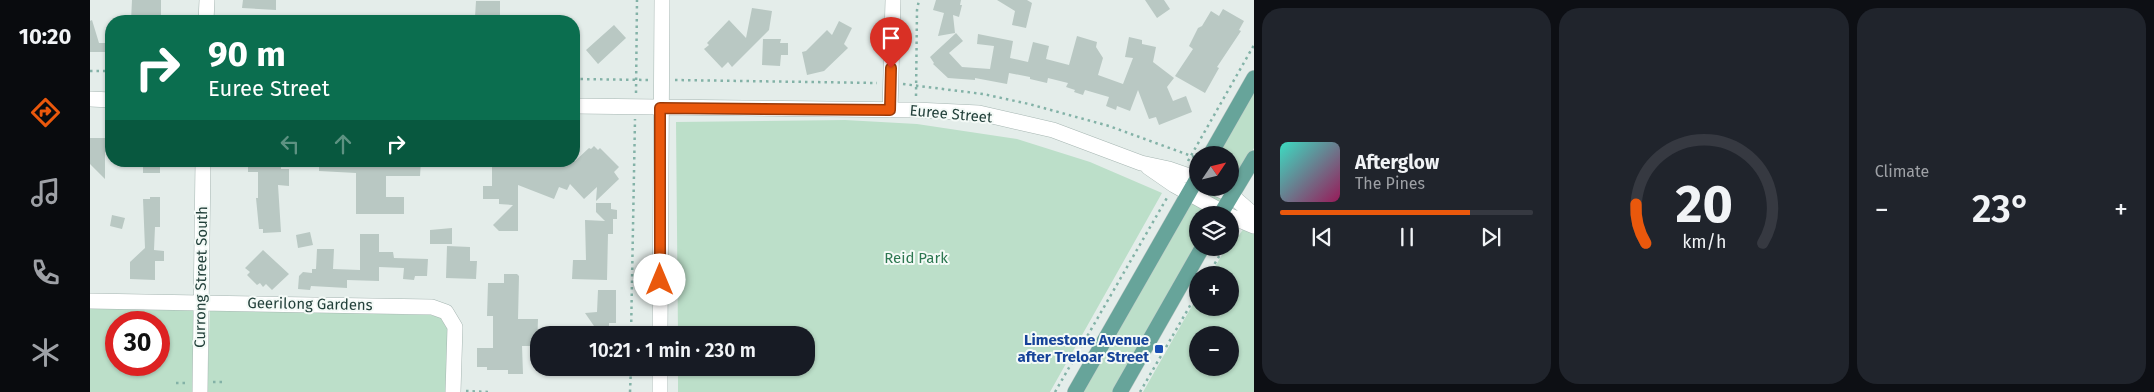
<!DOCTYPE html>
<html lang="en">
<head>
<meta charset="utf-8">
<style>
  :root { --surface:#171b24; --page:#20242c; --text:#f1f3f6; --muted:#9ea1a6; --line:#363941; --accent:#ea580c }
  body { margin:0; font-family:"Fira Sans",sans-serif; background:var(--page); color:var(--text); height:100vh; display:flex; flex-direction:column; font-size:19px; white-space:nowrap }
  * { box-sizing:border-box; margin:0 }
  p { font-size:16px; color:var(--muted) }
  .icon { flex:none; width:28px; height:28px; fill:none; stroke:currentColor; stroke-width:2; stroke-linecap:round; stroke-linejoin:round }
  .map { position:relative; flex:1; overflow:hidden }
  .sheet { display:flex; flex-direction:column; gap:8px; padding:8px; background:#0d0f14; width:900px }
  .sheet>* { flex:none }
  .hud { position:absolute; left:15px; top:15px; width:475px; height:152px; border-radius:20px; box-shadow:0 1px 4px #0004; background:#0b6e4f; color:#fff; overflow:hidden }
  .needle { width:32px; rotate:55deg }
  .tools { position:absolute; left:1099px; top:146px; display:grid; gap:10px }
  .tools a { display:grid; place-items:center; width:50px; height:50px; border-radius:50%; background:var(--surface); box-shadow:0 1px 4px #0004; font-size:25px }
  .speed { position:absolute; left:15px; top:311px; display:flex; gap:10px; font-size:25px; font-weight:700; text-align:center }
  .speed>* { display:grid; place-content:center; width:65px; height:65px; border-radius:50%; background:var(--surface); box-shadow:0 1px 4px #0004; line-height:1 }
  .speed .limit { border:8px solid #d22; background:#fff; color:#111 }
  .pin { position:absolute; display:grid; place-items:center; width:42px; height:42px; color:#fff; margin:-51px -21px; border-radius:50% 50% 50% 0; rotate:-45deg; box-shadow:0 0 5px #0007 }
  .pin .icon { rotate:45deg }
  .me { position:absolute; width:55px; margin:-28px; rotate:0deg; stroke-linejoin:round; filter:drop-shadow(0 0 4px #0008) }
  .turn { display:flex; align-items:center; gap:18px; height:105px; padding:0 20px; font-size:22px }
  .turn .icon { width:65px; height:65px; stroke-width:2.5 }
  .turn b { display:block; font-size:35px; line-height:42px }
  .lanes { display:flex; align-items:center; height:48px; padding:0 20px; background:#0003; justify-content:center; gap:25px; direction:ltr }
  .lanes .off { opacity:.35 }
  .big { font-size:38px; font-weight:600; line-height:1.1 }
  .sheet .tile { flex:1; display:flex; flex-direction:column; justify-content:center; gap:8px; min-width:0; padding:0 18px; border-radius:20px; background:var(--page) }
  .sheet .dial { align-items:center; gap:0 }
  .dial svg { height:130px; overflow:visible; fill:none; stroke:var(--line); stroke-width:7; stroke-linecap:round; text-anchor:middle }
  .dial text { fill:var(--text); stroke:none }
  .song { display:flex; align-items:center; gap:15px }
  .cover { width:60px; height:60px; border-radius:8px; background:linear-gradient(135deg,hsl(170 70% 55%),hsl(330 70% 35%)) }
  .played { height:5px; border-radius:2px; background:linear-gradient(90deg,var(--accent) 75%,var(--line) 75%) }
  .keys { display:flex; justify-content:space-around; direction:ltr }
  .heat { display:flex; justify-content:space-between; align-items:center; font-size:28px; direction:ltr }
  .sheet .tiles { flex:1; display:grid; gap:8px; grid-template-columns:repeat(3,1fr) }
  .trip { position:absolute; left:440px; top:326px; width:285px; height:50px; border-radius:20px; background:var(--surface); box-shadow:0 1px 4px #0004; font-weight:600; line-height:50px; text-align:center }
  main { display:flex; flex:1; min-height:0 }
  .tabs { display:flex; flex-direction:column; width:90px; justify-content:space-around; align-items:center; background:#090b0e; color:var(--muted) }
  .tabs .icon { width:35px; height:35px }
  .tabs .current { color:var(--accent) }
  .tabs b { font-size:22px; color:var(--text) }
  .map>svg:first-child { display:block }
  .green { fill:#bcdfc9; fill-rule:evenodd }
  .building { fill:#b9c8c3 }
  .lines { fill:none; stroke-linecap:round; stroke-linejoin:round }
  .minor-casing { stroke:#a6b6b2; stroke-width:16 }
  .major-casing { stroke:#c1cac8; stroke-width:16 }
  .path { stroke:#83b2a7; stroke-width:2.5; stroke-dasharray:2.5 4; stroke-linecap:butt }
  .minor { stroke:#fff; stroke-width:15 }
  .major { stroke:#67a49a; stroke-width:15 }
  .route-casing { stroke:#983908; stroke-width:12 }
  .route { stroke:#ea580c; stroke-width:9 }
  .transit-dot { fill:#1a4fb4; stroke:#f4faf7; stroke-width:2 }
  .labels { text-anchor:middle; dominant-baseline:central; stroke-width:4; stroke-linejoin:round; paint-order:stroke }
  .street-label { font-size:15px; fill:#22403a; stroke:#f4faf7 }
  .park-label { font-size:15px; fill:#2c7750; stroke:#f4faf7 }
  .transit-label { font-size:15px; font-weight:bold; fill:#164399; stroke:#f4faf7; text-anchor:end }
</style>
</head>
<body>
<main>
<nav class="tabs">
<b>10:20</b>
<svg class="icon current" aria-label="directions" viewBox="0 0 24 24"><path d="M12 3l9 9-9 9-9-9zM9 14v-3h6M13 9l2 2-2 2"/></svg>
<svg class="icon" aria-label="music" viewBox="0 0 24 24"><path d="M9 18V5l10-2v13"/><circle cx="6" cy="18" r="3"/><circle cx="16" cy="16" r="3"/></svg>
<svg class="icon" aria-label="phone" viewBox="0 0 24 24"><path d="M5 4h4l2 5-3 2q2 4 5 5l2-3 5 2v4C11 20 4 13 5 4z"/></svg>
<svg class="icon" aria-label="climate" viewBox="0 0 24 24"><path d="M12 3v18M4 7l16 10M4 17L20 7"/></svg>
</nav>
<div class="map">
<svg width="1164" height="392" viewBox="0 0 1164 392">
  <rect width="100%" height="100%" fill="#e4edea"/>
  <path class="green" d="M 1164,91 L 1164,148 L 1125,215 L 1108,215 L 1107,245 L 1022,392 L 993,392 L 1109,188 L 1140,188 L 1140,155 L 1128,155 Z
    M 755,120 L 827,124 L 927,139 L 1000,162 L 1072,193 L 960,392 L 588,392 L 588,368 L 716,368 L 716,335 L 588,335 L 586,122 Z
    M 1154,228 L 1164,234 L 1164,392 L 1053,392 L 1107,297 L 1108,308 L 1140,308 L 1140,275 L 1120,275 L 1136,248 L 1140,248 L 1140,243 L 1147,238 ZM 1108,335 L 1140,335 L 1140,368 L 1108,368 Z
    M 0,308 L 104,310 L 102,392 L 0,392 ZM 26,322 L 69,322 L 69,365 L 26,365 Z
    M 120,309 L 340,315 L 350,317 L 357,328 L 357,392 L 117,392 Z"/>
  <path class="building" d="M 42,0 L 71,0 L 71,21 L 41,21 Z
    M 153,0 L 186,0 L 186,10 L 152,8 Z
    M 846,0 L 871,0 L 870,5 L 872,5 L 869,17 L 863,15 L 865,33 L 848,36 L 854,13 L 843,10 Z
    M 907,0 L 937,0 L 942,3 L 936,28 L 922,25 L 925,11 Z
    M 1055,0 L 1074,0 L 1080,9 L 1067,18 Z
    M 386,1 L 410,1 L 410,20 L 396,20 L 396,17 L 385,17 Z
    M 662,8 L 682,11 L 679,30 L 642,67 L 638,62 L 632,68 L 614,49 L 619,45 L 617,43 L 639,20 L 656,38 Z
    M 1133,9 L 1154,21 L 1149,30 L 1151,31 L 1127,67 L 1129,68 L 1115,93 L 1085,76 L 1103,49 L 1099,46 L 1108,28 L 1112,26 L 1121,11 L 1129,16 Z
    M 2,20 L 9,43 L 16,43 L 15,52 L 0,52 L 0,21 Z
    M 749,21 L 762,28 L 754,44 L 758,48 L 734,71 L 717,75 L 712,52 L 716,51 L 737,30 L 742,35 Z
    M 524,25 L 536,38 L 508,64 L 496,50 Z
    M 866,33 L 873,41 L 859,53 L 872,67 L 900,69 L 904,46 L 887,44 L 888,34 L 923,41 L 920,58 L 938,62 L 943,42 L 959,46 L 956,59 L 979,65 L 987,36 L 1007,42 L 1006,47 L 1013,58 L 1008,75 L 1033,84 L 1043,58 L 1035,57 L 1039,37 L 1052,40 L 1052,44 L 1066,47 L 1063,62 L 1084,78 L 1077,87 L 1083,101 L 1096,96 L 1102,112 L 1069,125 L 1066,117 L 1059,119 L 1048,90 L 1040,111 L 1027,106 L 1026,110 L 1016,106 L 1019,97 L 995,90 L 993,95 L 984,92 L 985,90 L 976,87 L 978,83 L 958,78 L 957,83 L 940,79 L 940,77 L 919,73 L 917,84 L 885,78 L 885,80 L 858,78 L 843,64 L 844,63 L 840,57 Z
    M 673,39 L 691,39 L 690,43 L 698,43 L 698,55 L 691,55 L 690,66 L 672,65 Z
    M 0,138 L 15,138 L 15,179 L 0,164 Z
    M 504,146 L 508,150 L 510,148 L 529,167 L 524,172 L 529,179 L 506,201 L 507,187 L 494,199 L 480,184 L 477,190 L 469,187 L 464,199 L 428,185 L 428,231 L 409,231 L 403,225 L 423,205 L 409,204 L 409,199 L 393,199 L 393,186 L 402,186 L 402,161 L 485,161 L 499,148 L 501,149 Z
    M 158,161 L 191,161 L 191,169 L 199,169 L 199,186 L 188,185 L 191,232 L 173,233 L 173,229 L 169,229 L 166,198 L 168,198 L 168,172 L 158,172 Z
    M 229,161 L 331,161 L 330,176 L 296,176 L 296,197 L 314,197 L 314,214 L 266,214 L 266,173 L 229,171 Z
    M 53,162 L 70,163 L 70,173 L 53,173 Z
    M 60,197 L 70,197 L 70,227 L 65,227 L 64,250 L 74,251 L 74,261 L 65,261 L 65,280 L 40,279 L 40,262 L 55,248 L 53,199 L 60,199 Z
    M 506,203 L 521,203 L 521,209 L 527,210 L 527,219 L 523,219 L 523,234 L 518,234 L 517,280 L 482,279 L 483,260 L 496,260 L 495,220 L 515,221 L 506,212 Z
    M 22,215 L 35,218 L 32,229 L 20,226 Z
    M 362,228 L 362,244 L 340,244 L 340,230 Z
    M 220,232 L 223,245 L 208,248 L 206,235 Z
    M 270,234 L 289,234 L 289,252 L 303,252 L 304,258 L 338,259 L 337,276 L 325,276 L 324,280 L 313,279 L 314,268 L 289,267 L 289,281 L 257,280 L 257,288 L 221,286 L 220,290 L 208,289 L 209,276 L 213,272 L 222,273 L 222,269 L 226,269 L 227,249 L 244,249 L 243,269 L 270,270 Z
    M 357,246 L 380,247 L 380,261 L 387,261 L 386,279 L 356,278 Z
    M 173,250 L 199,274 L 182,290 L 176,284 L 173,287 L 170,283 L 167,285 L 157,275 L 160,272 L 155,268 Z
    M 414,274 L 427,274 L 429,276 L 428,319 L 448,319 L 447,346 L 432,346 L 433,374 L 418,374 L 418,370 L 397,370 L 397,367 L 387,367 L 387,348 L 403,348 L 403,316 L 397,316 L 398,283 L 414,283 Z
    M 508,290 L 526,290 L 526,323 L 519,323 L 519,327 L 504,326 L 495,313 L 507,312 Z"/>
  <g class="lines">
    <defs>
      <path id="minor" d="M 116,21 L 117,0
        M 0,99 L 21,100
        M 484,106 L 826,110 L 889,113 L 963,130 L 1051,163 L 1079,169 L 1108,179
        M 800,110 L 803,0
        M 1058,167 L 1084,185 L 1138,215
        M 1125,188 L 1141,195 L 1164,215
        M 1140,216 L 1164,226
        M 0,301 L 342,307 L 356,312 L 365,327 L 363,392
        M 570,335 L 572,0
        M 110,392 L 113,161
        M 570,392 L 570,368"/>
      <path id="major" d="M 1120,155 L 1164,78
        M 1130,215 L 1164,158
        M 985,392 L 1108,177
        M 1030,392 L 1112,248"/>
    </defs>
    <use href="#minor" class="minor-casing"/>
    <use href="#major" class="major-casing"/>
    <path class="path" d="M 0,71 L 21,71
      M 484,79 L 560,80
      M 585,80 L 787,83
      M 813,84 L 893,94 L 939,104 L 1019,126 L 1107,158
      M 546,93 L 547,0
      M 826,96 L 827,10 L 829,0
      M 1098,161 L 1164,45
      M 1140,237 L 1144,231
      M 1118,275 L 1134,248
      M 541,335 L 545,119
      M 123,382 L 136,382
      M 86,383 L 97,383
      M 376,391 L 400,392
      M 540,392 L 541,368
      M 965,392 L 1078,196
      M 1050,392 L 1108,292"/>
    <use href="#minor" class="minor"/>
    <use href="#major" class="major"/>
  </g>
  <g class="lines">
    <defs>
      <path id="route" d="M 570,280 L 570,108 L 800,110 L 801,68"/>
    </defs>
    <use href="#route" class="route-casing"/>
    <use href="#route" class="route"/>
  </g>
  <rect class="transit-dot" x="1064" y="344" width="10" height="10" rx="2.5"/>
  <g class="labels">
    <g class="street-label">
      <text transform="translate(861 114) rotate(5)">Euree Street</text>
      <text transform="translate(111 277) rotate(-89)">Currong Street South</text>
      <text transform="translate(220 304) rotate(1)">Geerilong Gardens</text>
    </g>
    <g class="park-label">
      <text x="826" y="258">Reid Park</text>
    </g>
    <g class="transit-label">
      <text x="1059" y="340">Limestone Avenue<tspan x="1059" dy="17">after Treloar Street</tspan></text>
    </g>
  </g>
</svg>
<div class="tools">
<a><svg class="needle" viewBox="-14 -14 28 28"><path d="M0-13l5 13h-10z" fill="#e53935"/><path d="M0 13l5-13h-10z" fill="#9ea1a6"/></svg></a>
<a><svg class="icon" aria-label="layers" viewBox="0 0 24 24"><path d="M12 4l9 5-9 5-9-5zM3 14l9 5 9-5"/></svg></a>
<a>+</a>
<a>−</a>
</div>
<div class="speed"><div class="limit">30</div></div>
<div class="pin" style="left:801px;top:68px;background:#d93025"><svg class="icon" aria-label="arrive" viewBox="0 0 24 24"><path d="M6 21V4h12l-3 4 3 4H6"/></svg></div>
<svg class="me" style="left:570px;top:280px" viewBox="-20 -20 40 40"><circle r="19" fill="#fff"/><path d="M0-13L10 11 0 6-10 11z" fill="#ea580c"/></svg>
<div class="trip">10:21 · 1 min · 230 m</div>
<div class="hud">
<div class="turn"><svg class="icon" aria-label="right" viewBox="0 0 24 24"><path d="M7 20v-9h11M14 6l5 5-5 5"/></svg><div><b>90 m</b>Euree Street</div></div>
<div class="lanes"><svg class="icon off" aria-label="left" viewBox="0 0 24 24"><path d="M17 20v-9H6M10 6l-5 5 5 5"/></svg><svg class="icon off" aria-label="ahead" viewBox="0 0 24 24"><path d="M12 20V5M6 11l6-6 6 6"/></svg><svg class="icon" aria-label="right" viewBox="0 0 24 24"><path d="M7 20v-9h11M14 6l5 5-5 5"/></svg></div>
</div>
</div>
<section class="sheet">
<div class="tiles">
<div class="tile">
<div class="song"><i class="cover"></i><div><b>Afterglow</b><p>The Pines</p></div></div>
<div class="played"></div>
<div class="keys"><svg class="icon" aria-label="previous" viewBox="0 0 24 24"><path d="M18 5L8 12l10 7zM5 5v14"/></svg><svg class="icon" aria-label="pause" viewBox="0 0 24 24"><path d="M8 5v14M16 5v14"/></svg><svg class="icon" aria-label="next" viewBox="0 0 24 24"><path d="M6 5l10 7-10 7zM19 5v14"/></svg></div>
</div>
<div class="tile dial"><svg viewBox="0 0 100 80">
<path d="M14 69A42 42 0 1 1 86 69"/>
<path d="M14 69A42 42 0 0 1 8 45" stroke="#ea580c"/>
<text x="50" y="56" font-size="32" font-weight="700">20</text>
<text x="50" y="72" font-size="11">km/h</text>
</svg></div>
<div class="tile"><p>Climate</p>
<div class="heat"><a>−</a><b class="big">23°</b><a>+</a></div>
</div>
</div>
</section>
</main>
</body>
</html>
